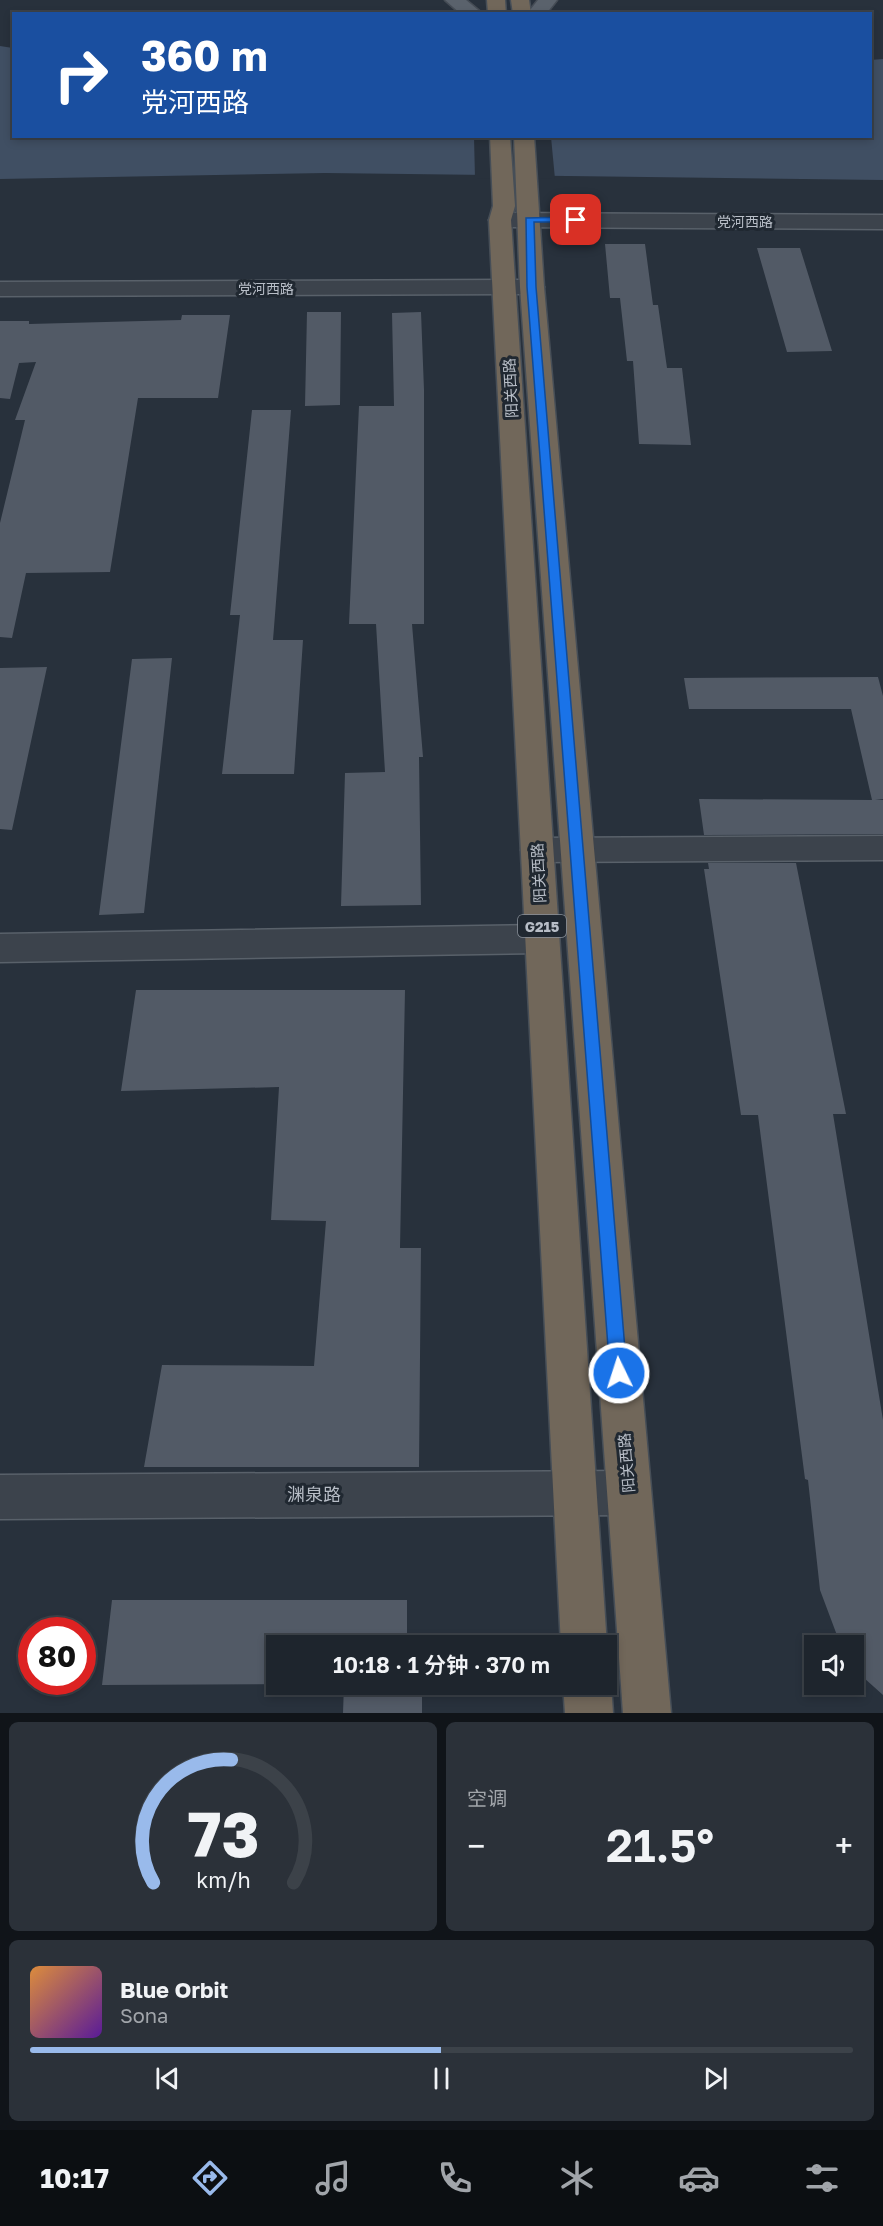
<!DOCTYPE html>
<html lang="zh">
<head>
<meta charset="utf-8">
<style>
  :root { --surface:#1e252d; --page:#2b3139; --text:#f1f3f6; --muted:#a1a5aa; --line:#3c4249; --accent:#99baeb }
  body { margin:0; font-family:"Golos Text","Noto Sans SC",sans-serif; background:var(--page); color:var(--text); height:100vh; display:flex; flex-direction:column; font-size:22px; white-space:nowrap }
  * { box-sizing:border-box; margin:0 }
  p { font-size:20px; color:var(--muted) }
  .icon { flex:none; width:33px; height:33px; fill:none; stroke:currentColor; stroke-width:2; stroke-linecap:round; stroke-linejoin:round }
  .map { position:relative; height:1713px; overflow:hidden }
  .sheet { display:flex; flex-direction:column; gap:9px; padding:9px; background:#101419; flex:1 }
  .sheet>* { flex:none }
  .banner { position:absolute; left:12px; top:12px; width:860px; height:126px; border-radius:0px; box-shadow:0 3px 9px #0003,0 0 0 2px var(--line); background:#1a4fa0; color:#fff; overflow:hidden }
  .fabs { position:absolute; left:804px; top:1635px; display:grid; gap:12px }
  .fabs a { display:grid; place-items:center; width:60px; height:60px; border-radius:0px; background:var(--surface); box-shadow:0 3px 9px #0003,0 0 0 2px var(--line); font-size:30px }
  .speed { position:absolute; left:18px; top:1617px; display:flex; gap:12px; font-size:30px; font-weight:700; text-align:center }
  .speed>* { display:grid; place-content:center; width:78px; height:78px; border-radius:50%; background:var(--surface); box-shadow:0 3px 9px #0003,0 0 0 2px var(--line); line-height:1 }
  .speed .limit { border:9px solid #d22; background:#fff; color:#111 }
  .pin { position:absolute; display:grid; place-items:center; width:51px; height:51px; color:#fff; margin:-26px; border-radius:12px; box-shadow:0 3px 9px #0006 }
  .me { position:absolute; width:66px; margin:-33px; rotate:356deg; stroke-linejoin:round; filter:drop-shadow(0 0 4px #0008) }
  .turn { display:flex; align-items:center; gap:21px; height:126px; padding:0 30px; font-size:27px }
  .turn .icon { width:78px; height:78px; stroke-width:2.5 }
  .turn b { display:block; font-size:42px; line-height:51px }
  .big { font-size:45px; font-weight:600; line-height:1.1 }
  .sheet .tile { flex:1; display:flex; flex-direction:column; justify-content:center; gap:9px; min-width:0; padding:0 21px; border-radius:9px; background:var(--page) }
  .sheet .dial { align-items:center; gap:0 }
  .dial svg { height:156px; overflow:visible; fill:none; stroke:var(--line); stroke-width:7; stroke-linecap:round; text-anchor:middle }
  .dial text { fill:var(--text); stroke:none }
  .song { display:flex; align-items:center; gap:18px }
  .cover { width:72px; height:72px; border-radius:9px; background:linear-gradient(135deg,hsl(30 70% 55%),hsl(270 70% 35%)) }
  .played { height:6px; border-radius:3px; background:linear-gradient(90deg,var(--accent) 50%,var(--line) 50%) }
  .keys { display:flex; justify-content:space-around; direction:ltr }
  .heat { display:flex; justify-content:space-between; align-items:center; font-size:33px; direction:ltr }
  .sheet .tiles { flex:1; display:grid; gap:9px; grid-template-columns:1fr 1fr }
  .tile:last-child { grid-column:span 2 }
  .trip { position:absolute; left:266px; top:1635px; width:351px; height:60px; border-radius:0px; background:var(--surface); box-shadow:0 3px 9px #0003,0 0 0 2px var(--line); font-weight:600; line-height:60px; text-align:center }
  .tabs { display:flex; height:96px; justify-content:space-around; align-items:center; background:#0c0f12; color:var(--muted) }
  .tabs .icon { width:42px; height:42px }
  .tabs .on { color:var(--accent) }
  .tabs b { font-size:27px; color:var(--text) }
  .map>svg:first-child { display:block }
  .water { fill:#404f63 }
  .pier { fill:#28313c }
  .building { fill:#525a66 }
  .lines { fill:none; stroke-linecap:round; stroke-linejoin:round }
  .minor-casing { stroke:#59616a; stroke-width:3 }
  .major-casing { stroke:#454c55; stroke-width:3 }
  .highway-casing { stroke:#464e57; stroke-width:3 }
  .minor { fill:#3c434c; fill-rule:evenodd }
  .major { fill:#5a626c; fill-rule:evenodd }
  .highway { fill:#71675a; fill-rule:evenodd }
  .route { fill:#1a73e8; stroke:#114b97; stroke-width:1.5 }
  .labels { text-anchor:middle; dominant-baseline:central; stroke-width:6; stroke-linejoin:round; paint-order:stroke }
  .far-street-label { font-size:14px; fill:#b8bec7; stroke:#202831 }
  .shield { fill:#202831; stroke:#8a919a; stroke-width:1.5 }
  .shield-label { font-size:14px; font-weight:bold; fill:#b8bec7 }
  .street-label { font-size:15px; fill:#b8bec7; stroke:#202831 }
  .near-street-label { font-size:18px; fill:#b8bec7; stroke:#202831 }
</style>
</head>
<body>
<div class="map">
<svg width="883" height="1713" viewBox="0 0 883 1713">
  <rect width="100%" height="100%" fill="#28313c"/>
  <path class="water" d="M 0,46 L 13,48 L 14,136 L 870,136 L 870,60 L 883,59 L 883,180 L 325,173 L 0,179 Z"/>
  <path class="pier" d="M 474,137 L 551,137 L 555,179 L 475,178 Z"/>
  <path class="building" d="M 605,244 L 645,244 L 653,305 L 658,305 L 667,368 L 682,368 L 691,445 L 639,444 L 633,361 L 627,361 L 620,298 L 610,298 Z
    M 757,248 L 800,248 L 832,351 L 787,352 Z
    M 307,312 L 341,312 L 340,405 L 305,406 Z
    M 421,312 L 424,390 L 424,624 L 412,624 L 423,757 L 419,757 L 421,905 L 341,906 L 345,773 L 385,772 L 376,624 L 349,624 L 359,406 L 394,406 L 392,313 Z
    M 182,315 L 230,315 L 218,398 L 138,398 L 110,572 L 26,573 L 12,638 L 0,637 L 0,523 L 25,420 L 15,420 L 36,362 L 19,363 L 10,399 L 0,398 L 0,321 L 29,321 L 29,324 L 181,320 Z
    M 252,410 L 291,410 L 273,640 L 303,640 L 294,774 L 222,774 L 240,615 L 230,615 Z
    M 172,658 L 144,913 L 99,915 L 132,659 Z
    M 47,667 L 12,830 L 0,829 L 0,668 Z
    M 878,677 L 883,696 L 883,799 L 875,800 L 883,800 L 883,834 L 704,835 L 699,799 L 872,800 L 851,709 L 689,709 L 684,678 Z
    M 708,863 L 796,863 L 846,1114 L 833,1114 L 883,1420 L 883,1695 L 854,1669 L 854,1646 L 841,1646 L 820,1590 L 808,1480 L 805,1479 L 758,1115 L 741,1115 L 704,869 L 709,869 Z
    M 136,990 L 405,990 L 400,1248 L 421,1248 L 419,1467 L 144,1467 L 162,1365 L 314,1366 L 326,1221 L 271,1220 L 279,1087 L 121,1091 Z
    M 112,1600 L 407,1600 L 407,1646 L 276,1646 L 276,1684 L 344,1684 L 102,1685 Z
    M 344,1684 L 422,1684 L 422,1713 L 343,1713 Z"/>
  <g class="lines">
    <defs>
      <path id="minor" d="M 500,213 L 883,215 L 883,229 L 500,227 L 492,225 L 489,220 L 492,215 Z
        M 532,280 L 540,282 L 544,287 L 540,292 L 532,294 L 0,296 L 0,282 Z
        M 883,836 L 883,860 L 537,862 L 525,859 L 521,850 L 525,841 L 537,838 Z
        M 542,925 L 554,929 L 559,939 L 554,949 L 542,953 L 0,962 L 0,934 Z
        M 628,1471 L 644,1477 L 650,1493 L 644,1509 L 628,1515 L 0,1519 L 0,1475 Z"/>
      <path id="major" d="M 445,0 L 466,0 L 483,14 L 461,14 Z
        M 538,0 L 557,0 L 546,14 L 527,14 Z"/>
      <path id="highway" d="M 487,0 L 505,0 L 506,14 L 488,14 Z
        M 511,0 L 529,0 L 531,14 L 513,14 Z
        M 490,136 L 510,136 L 515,206 L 511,220 L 607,1646 L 606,1649 L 606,1646 L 561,1646 L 489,220 L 493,206 Z
        M 514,136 L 534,136 L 544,287 L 671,1713 L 623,1713 L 520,287 Z
        M 606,1673 L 611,1684 L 613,1713 L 565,1713 L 563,1684 L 606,1684 Z"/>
    </defs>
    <use href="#minor" class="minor-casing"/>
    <use href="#major" class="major-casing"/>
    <use href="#highway" class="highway-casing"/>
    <use href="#minor" class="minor"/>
    <use href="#major" class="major"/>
    <use href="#highway" class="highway"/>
  </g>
  <path class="route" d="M 576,217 L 580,218 L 580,222 L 534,222 L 536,287 L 627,1373 L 625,1379 L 619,1382 L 613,1379 L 610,1373 L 527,287 L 526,218 Z"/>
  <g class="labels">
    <g class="far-street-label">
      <text x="745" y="221">党河西路</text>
      <text x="266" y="288">党河西路</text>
    </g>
    <rect class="shield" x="518" y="915" width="48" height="22" rx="4.5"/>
    <g class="shield-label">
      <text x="542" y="926">G215</text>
    </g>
    <g class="street-label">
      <text transform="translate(510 388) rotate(-93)">阳关西路</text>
      <text transform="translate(538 873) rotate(-93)">阳关西路</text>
      <text transform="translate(626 1463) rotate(-95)">阳关西路</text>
    </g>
    <g class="near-street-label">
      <text x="314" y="1494">渊泉路</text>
    </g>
  </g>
</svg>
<div class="fabs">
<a><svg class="icon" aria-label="sound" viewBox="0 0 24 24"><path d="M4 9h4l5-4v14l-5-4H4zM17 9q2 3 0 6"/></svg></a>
</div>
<div class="speed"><div class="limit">80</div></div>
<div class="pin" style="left:576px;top:220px;background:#d93025"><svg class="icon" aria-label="arrive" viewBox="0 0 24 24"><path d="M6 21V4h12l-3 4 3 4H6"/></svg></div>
<svg class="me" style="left:619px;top:1373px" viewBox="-20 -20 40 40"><circle r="17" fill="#1a73e8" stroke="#fff" stroke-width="3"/><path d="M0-11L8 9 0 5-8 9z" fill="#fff"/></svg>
<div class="trip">10:18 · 1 分钟 · 370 m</div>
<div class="banner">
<div class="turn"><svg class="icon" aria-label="right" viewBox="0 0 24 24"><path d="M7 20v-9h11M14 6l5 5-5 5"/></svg><div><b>360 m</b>党河西路</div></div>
</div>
</div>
<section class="sheet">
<div class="tiles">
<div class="tile dial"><svg viewBox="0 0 100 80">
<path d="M14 69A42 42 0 1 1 86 69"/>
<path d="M14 69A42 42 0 0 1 54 6" stroke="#99baeb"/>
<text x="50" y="56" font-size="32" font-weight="700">73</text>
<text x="50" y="72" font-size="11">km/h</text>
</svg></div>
<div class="tile"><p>空调</p>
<div class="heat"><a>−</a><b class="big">21.5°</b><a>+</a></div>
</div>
<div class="tile">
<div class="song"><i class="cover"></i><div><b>Blue Orbit</b><p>Sona</p></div></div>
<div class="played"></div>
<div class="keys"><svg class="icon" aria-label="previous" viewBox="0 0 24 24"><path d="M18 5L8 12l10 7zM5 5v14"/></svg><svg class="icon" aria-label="pause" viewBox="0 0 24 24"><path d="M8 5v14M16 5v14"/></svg><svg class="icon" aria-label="next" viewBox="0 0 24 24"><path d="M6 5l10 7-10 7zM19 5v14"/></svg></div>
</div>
</div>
</section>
<nav class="tabs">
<b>10:17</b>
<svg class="icon on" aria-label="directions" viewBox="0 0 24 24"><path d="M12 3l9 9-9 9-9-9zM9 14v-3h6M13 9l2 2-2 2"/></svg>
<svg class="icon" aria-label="music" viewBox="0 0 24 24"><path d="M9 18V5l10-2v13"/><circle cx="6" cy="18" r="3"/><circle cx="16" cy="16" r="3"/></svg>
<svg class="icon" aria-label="phone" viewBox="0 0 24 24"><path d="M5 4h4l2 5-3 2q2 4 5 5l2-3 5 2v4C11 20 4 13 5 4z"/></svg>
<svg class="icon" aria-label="climate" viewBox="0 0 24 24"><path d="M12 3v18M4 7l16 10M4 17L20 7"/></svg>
<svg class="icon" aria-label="car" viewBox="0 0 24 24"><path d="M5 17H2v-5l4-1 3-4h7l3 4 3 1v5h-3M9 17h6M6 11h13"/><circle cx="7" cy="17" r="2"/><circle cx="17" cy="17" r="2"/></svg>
<svg class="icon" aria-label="filters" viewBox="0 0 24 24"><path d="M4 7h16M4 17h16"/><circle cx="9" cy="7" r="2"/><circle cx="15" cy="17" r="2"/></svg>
</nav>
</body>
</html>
